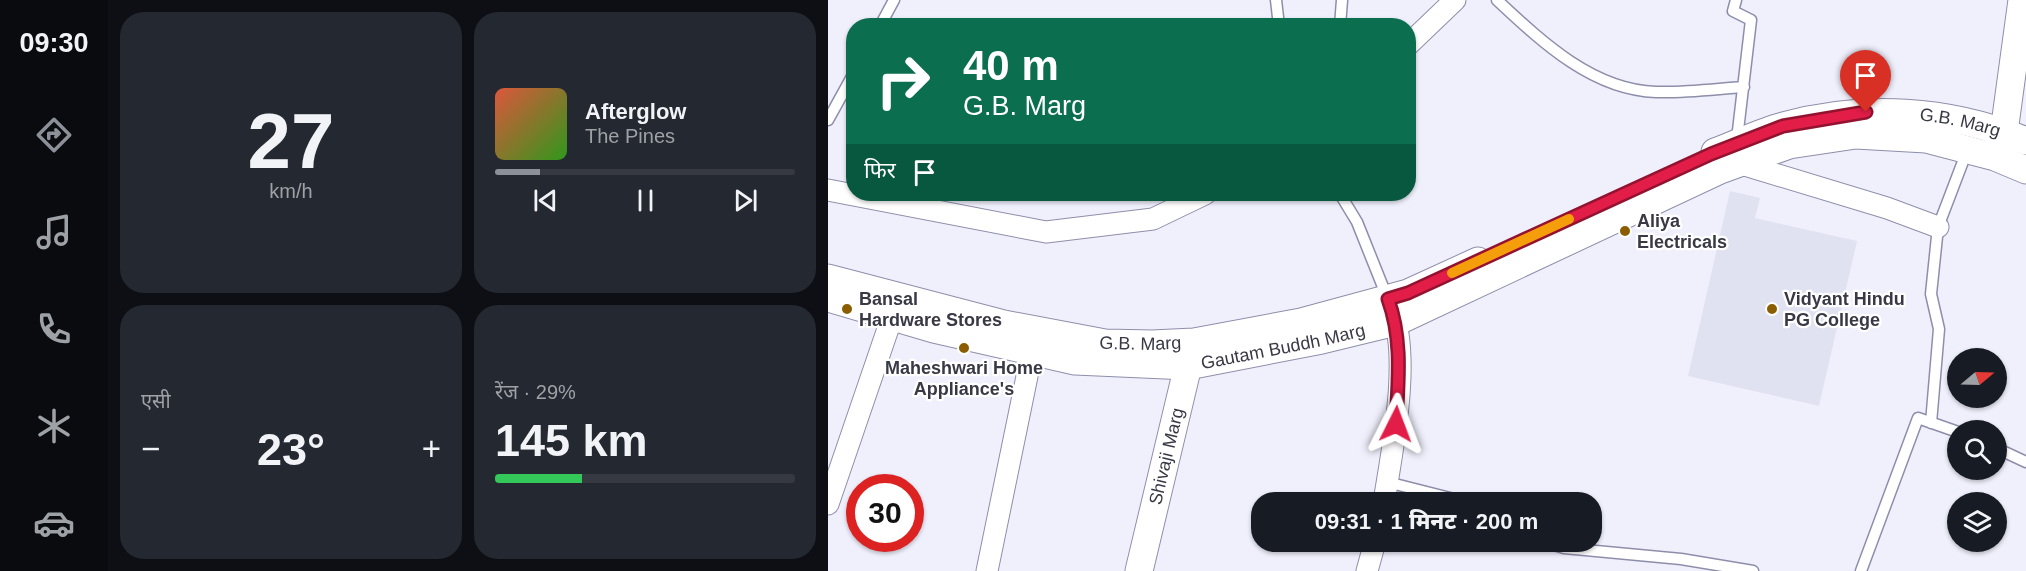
<!DOCTYPE html>
<html lang="hi">
<head>
<meta charset="utf-8">
<style>
  :root { --surface:#171b24; --page:#242831; --text:#f1f3f6; --muted:#9ea1a6; --line:#363941; --accent:#8c9099 }
  body { margin:0; font-family:Helvetica,"Noto Sans Devanagari",sans-serif; background:var(--page); color:var(--text); height:100vh; display:flex; flex-direction:column; font-size:22px; white-space:nowrap }
  * { box-sizing:border-box; margin:0 }
  p { font-size:20px; color:var(--muted) }
  .icon { flex:none; width:33px; height:33px; fill:none; stroke:currentColor; stroke-width:2; stroke-linecap:round; stroke-linejoin:round }
  .map { position:relative; flex:1; overflow:hidden }
  .details { display:flex; flex-direction:column; gap:12px; padding:12px; background:#0d0f14; width:720px }
  .details>* { flex:none }
  .guide { position:absolute; left:18px; top:18px; width:570px; height:183px; border-radius:24px; box-shadow:0 2px 4px #0004; background:#0b6e4f; color:#fff; overflow:hidden }
  .needle { width:39px; rotate:71deg }
  .controls { position:absolute; left:1119px; top:348px; display:grid; gap:12px }
  .controls a { display:grid; place-items:center; width:60px; height:60px; border-radius:50%; background:var(--surface); box-shadow:0 2px 4px #0004; font-size:30px }
  .speed { position:absolute; left:18px; top:474px; display:flex; gap:12px; font-size:30px; font-weight:700; text-align:center }
  .speed>* { display:grid; place-content:center; width:78px; height:78px; border-radius:50%; background:var(--surface); box-shadow:0 2px 4px #0004; line-height:1 }
  .speed .limit { border:9px solid #d22; background:#fff; color:#111 }
  .pin { position:absolute; display:grid; place-items:center; width:51px; height:51px; color:#fff; margin:-62px -26px; border-radius:50% 50% 50% 0; rotate:-45deg; box-shadow:0 0 6px #0007 }
  .pin .icon { rotate:45deg }
  .me { position:absolute; width:66px; margin:-33px; rotate:3deg; stroke-linejoin:round; filter:drop-shadow(0 0 4px #0008) }
  .turn { display:flex; align-items:center; gap:21px; height:126px; padding:0 18px; font-size:27px }
  .turn .icon { width:78px; height:78px; stroke-width:2.5 }
  .turn b { display:block; font-size:42px; line-height:51px }
  .then { display:flex; align-items:center; height:57px; padding:0 18px; background:#0003; gap:12px; font-size:22px }
  .big { font-size:45px; font-weight:800; line-height:1.1 }
  .details .tile { flex:1; display:flex; flex-direction:column; justify-content:center; gap:9px; min-width:0; padding:0 21px; border-radius:24px; background:var(--page) }
  .details .dial { align-items:center; gap:0 }
  .dial b { font-size:78px; line-height:1 }
  .song { display:flex; align-items:center; gap:18px }
  .cover { width:72px; height:72px; border-radius:9px; background:linear-gradient(135deg,hsl(10 70% 55%),hsl(110 70% 35%)) }
  .played { height:6px; border-radius:3px; background:linear-gradient(90deg,var(--accent) 15%,var(--line) 15%) }
  .keys { display:flex; justify-content:space-around; direction:ltr }
  .heat { display:flex; justify-content:space-between; align-items:center; font-size:33px; direction:ltr }
  .charge { height:9px; border-radius:4px; background:linear-gradient(90deg,#34c759 29%,var(--line) 0) }
  .details .tiles { flex:1; display:grid; gap:12px; grid-template-columns:repeat(2,1fr) }
  .trip { position:absolute; left:423px; top:492px; width:351px; height:60px; border-radius:24px; background:var(--surface); box-shadow:0 2px 4px #0004; font-weight:800; line-height:60px; text-align:center }
  main { display:flex; flex:1; min-height:0 }
  .dock { display:flex; flex-direction:column; width:108px; justify-content:space-around; align-items:center; background:#090b0e; color:var(--muted) }
  .dock .icon { width:42px; height:42px }
  .dock .active { color:var(--accent) }
  .dock b { font-size:27px; color:var(--text) }
  .map>svg:first-child { display:block }
  .built { fill:#e1e2f1 }
  .lines { fill:none; stroke-linecap:round; stroke-linejoin:round }
  .service-casing { stroke:#8e8eab; stroke-width:13 }
  .minor-casing { stroke:#8e8eab; stroke-width:23 }
  .tertiary-casing { stroke:#8e8eab; stroke-width:29 }
  .service { stroke:#fff; stroke-width:10 }
  .minor { stroke:#fff; stroke-width:21 }
  .tertiary { stroke:#fff; stroke-width:27 }
  .route-casing { stroke:#92132f; stroke-width:15 }
  .route { stroke:#e11d48; stroke-width:10 }
  .slow { stroke:#f59e0b; stroke-width:10 }
  .poi-dot { fill:#8a5d00; stroke:#fff; stroke-width:2 }
  .labels { text-anchor:middle; dominant-baseline:central; stroke-width:4.5; stroke-linejoin:round; paint-order:stroke }
  .street-label { font-size:18px; fill:#393946; stroke:#fff }
  .poi-label { font-size:18px; font-weight:bold; fill:#393946; stroke:#fff; text-anchor:start }
</style>
</head>
<body>
<main>
<nav class="dock">
<b>09:30</b>
<svg class="icon active" aria-label="directions" viewBox="0 0 24 24"><path d="M12 3l9 9-9 9-9-9zM9 14v-3h6M13 9l2 2-2 2"/></svg>
<svg class="icon" aria-label="music" viewBox="0 0 24 24"><path d="M9 18V5l10-2v13"/><circle cx="6" cy="18" r="3"/><circle cx="16" cy="16" r="3"/></svg>
<svg class="icon" aria-label="phone" viewBox="0 0 24 24"><path d="M5 4h4l2 5-3 2q2 4 5 5l2-3 5 2v4C11 20 4 13 5 4z"/></svg>
<svg class="icon" aria-label="climate" viewBox="0 0 24 24"><path d="M12 3v18M4 7l16 10M4 17L20 7"/></svg>
<svg class="icon" aria-label="car" viewBox="0 0 24 24"><path d="M5 17H2v-5l4-1 3-4h7l3 4 3 1v5h-3M9 17h6M6 11h13"/><circle cx="7" cy="17" r="2"/><circle cx="17" cy="17" r="2"/></svg>
</nav>
<section class="details">
<div class="tiles">
<div class="tile dial"><b>27</b><p>km/h</p></div>
<div class="tile">
<div class="song"><i class="cover"></i><div><b>Afterglow</b><p>The Pines</p></div></div>
<div class="played"></div>
<div class="keys"><svg class="icon" aria-label="previous" viewBox="0 0 24 24"><path d="M18 5L8 12l10 7zM5 5v14"/></svg><svg class="icon" aria-label="pause" viewBox="0 0 24 24"><path d="M8 5v14M16 5v14"/></svg><svg class="icon" aria-label="next" viewBox="0 0 24 24"><path d="M6 5l10 7-10 7zM19 5v14"/></svg></div>
</div>
<div class="tile"><p>एसी</p>
<div class="heat"><a>−</a><b class="big">23°</b><a>+</a></div>
</div>
<div class="tile"><p>रेंज · 29%</p><b class="big">145 km</b><div class="charge"></div></div>
</div>
</section>
<div class="map">
<svg width="1198" height="571" viewBox="0 0 1198 571">
  <rect width="100%" height="100%" fill="#f0f0fd"/>
  <path class="built" d="M 902,191 L 932,198 L 927,218 L 1029,241 L 991,406 L 860,376 Z"/>
  <g class="lines">
    <defs>
      <path id="service" d="M 448,0 L 451,26
        M 669,0 C 713,41 764,90 828,92 C 857,93 887,89 916,87
        M 908,0 L 905,11 L 923,20 L 909,139
        M 52,26 L 66,0
        M 512,26 L 514,0
        M 0,120 L 26,73
        M 512,194 L 529,222 L 559,297
        M 1103,423 L 1111,329 L 1103,294 L 1110,227 L 1139,151
        M 1168,448 L 1198,462
        M 559,482 L 638,502
        M 716,542 L 736,548 L 853,559 L 925,571
        M 1033,571 L 1090,418 L 1130,432"/>
      <path id="minor" d="M 580,45 L 627,0
        M 910,163 L 1059,208 L 1110,227
        M 0,190 L 218,232 L 325,219 L 377,194
        M 556,502 C 564,450 583,360 564,310
        M 0,504 L 64,317
        M 159,571 L 204,352
        M 539,571 L 547,542"/>
      <g id="tertiary">
        <path d="M 1171,147 L 1176,132 L 1194,0"/>
        <path id="s1" d="M 887,152 C 909,144 932,132 955,126 C 1035,104 1122,109 1198,141"/>
        <path id="s2" d="M 0,278 L 176,324 L 277,343 L 324,344 L 366,342 L 473,322 L 580,293 L 650,261"/>
        <path id="s3" d="M 0,298 L 106,329 L 247,361 L 360,366 L 494,340 L 568,322 L 892,170 L 961,145 L 1028,135 L 1098,139 L 1167,157 L 1198,170"/>
        <path id="s4" d="M 311,571 L 364,349"/>
      </g>
    </defs>
    <use href="#service" class="service-casing"/>
    <use href="#minor" class="minor-casing"/>
    <use href="#tertiary" class="tertiary-casing"/>
    <use href="#service" class="service"/>
    <use href="#minor" class="minor"/>
    <use href="#tertiary" class="tertiary"/>
  </g>
  <g class="lines">
    <defs>
      <path id="route" d="M 568,424 C 570,382 575,340 560,299 L 580,293 L 883,154 L 955,126 L 1038,112"/>
    </defs>
    <use href="#route" class="route-casing"/>
    <use href="#route" class="route"/>
    <path class="slow" d="M 624,273 L 741,219"/>
  </g>
  <g class="poi-dot">
    <circle cx="797" cy="231" r="6"/>
    <circle cx="19" cy="309" r="6"/>
    <circle cx="944" cy="309" r="6"/>
    <circle cx="136" cy="348" r="6"/>
  </g>
  <g class="labels">
    <g class="street-label">
      <text stroke="none"><textPath href="#s1" startOffset="252">G.B. Marg</textPath></text>
      <text stroke="none"><textPath href="#s2" startOffset="320">G.B. Marg</textPath></text>
      <text stroke="none"><textPath href="#s3" startOffset="465">Gautam Buddh Marg</textPath></text>
      <text stroke="none"><textPath href="#s4" startOffset="118">Shivaji Marg</textPath></text>
    </g>
    <g class="poi-label">
      <text x="809" y="221">Aliya<tspan x="809" dy="21">Electricals</tspan></text>
      <text x="31" y="299">Bansal<tspan x="31" dy="21">Hardware Stores</tspan></text>
      <text x="956" y="299">Vidyant Hindu<tspan x="956" dy="21">PG College</tspan></text>
      <text x="136" y="368" text-anchor="middle">Maheshwari Home<tspan x="136" dy="21">Appliance's</tspan></text>
    </g>
  </g>
</svg>
<div class="controls">
<a><svg class="needle" viewBox="-14 -14 28 28"><path d="M0-13l5 13h-10z" fill="#e53935"/><path d="M0 13l5-13h-10z" fill="#9ea1a6"/></svg></a>
<a><svg class="icon" aria-label="search" viewBox="0 0 24 24"><circle cx="10" cy="10" r="6"/><path d="M15 15l6 6"/></svg></a>
<a><svg class="icon" aria-label="layers" viewBox="0 0 24 24"><path d="M12 4l9 5-9 5-9-5zM3 14l9 5 9-5"/></svg></a>
</div>
<div class="speed"><div class="limit">30</div></div>
<div class="pin" style="left:1038px;top:112px;background:#d93025"><svg class="icon" aria-label="arrive" viewBox="0 0 24 24"><path d="M6 21V4h12l-3 4 3 4H6"/></svg></div>
<svg class="me" style="left:568px;top:424px" viewBox="-20 -20 40 40"><path d="M0-17L14 15 0 8-14 15z" fill="#e11d48" stroke="#fff" stroke-width="4"/></svg>
<div class="trip">09:31 · 1 मिनट · 200 m</div>
<div class="guide">
<div class="turn"><svg class="icon" aria-label="right" viewBox="0 0 24 24"><path d="M7 20v-9h11M14 6l5 5-5 5"/></svg><div><b>40 m</b>G.B. Marg</div></div>
<div class="then">फिर<svg class="icon" aria-label="arrive" viewBox="0 0 24 24"><path d="M6 21V4h12l-3 4 3 4H6"/></svg></div>
</div>
</div>
</main>
</body>
</html>
